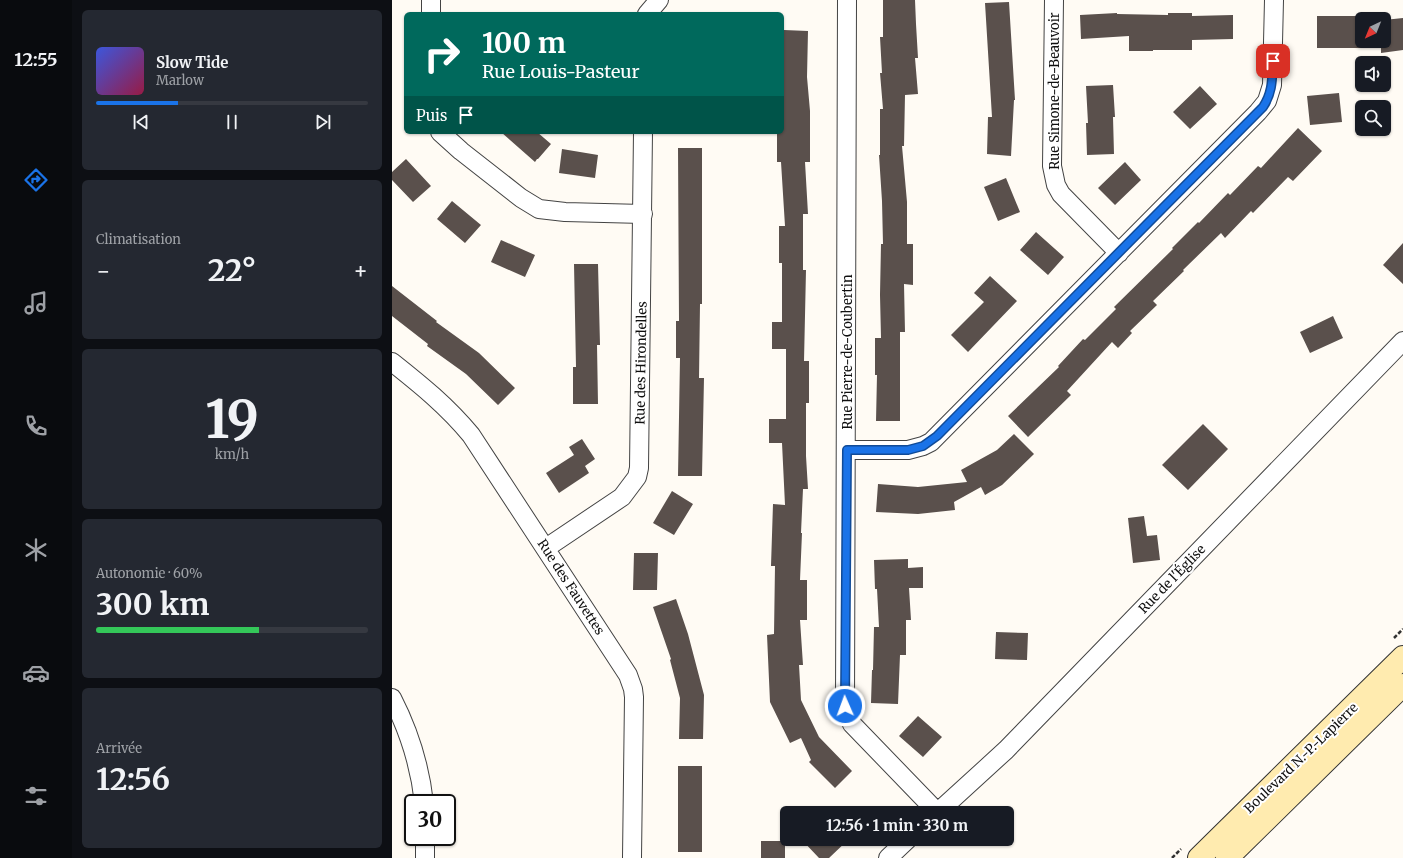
<!DOCTYPE html>
<html lang="fr">
<head>
<meta charset="utf-8">
<style>
  :root { --surface:#171b24; --page:#242831; --text:#f1f3f6; --muted:#9ea1a6; --line:#363941; --accent:#1a73e8 }
  body { margin:0; font-family:Merriweather,serif; background:var(--page); color:var(--text); height:100vh; display:flex; flex-direction:column; font-size:15px; white-space:nowrap }
  * { box-sizing:border-box; margin:0 }
  p { font-size:13px; color:var(--muted) }
  .icon { flex:none; width:22px; height:22px; fill:none; stroke:currentColor; stroke-width:2; stroke-linecap:round; stroke-linejoin:round }
  .map { position:relative; flex:1; overflow:hidden }
  .sheet { display:flex; flex-direction:column; gap:10px; padding:10px; background:#0d0f14; width:320px }
  .sheet>* { flex:none }
  .guide { position:absolute; left:12px; top:12px; width:380px; height:122px; border-radius:6px; box-shadow:0 1px 3px #0004; background:#00695c; color:#fff; overflow:hidden }
  .needle { width:26px; rotate:223deg }
  .buttons { position:absolute; left:963px; top:12px; display:grid; gap:8px }
  .buttons a { display:grid; place-items:center; width:36px; height:36px; border-radius:6px; background:var(--surface); box-shadow:0 1px 3px #0004; font-size:20px }
  .speed { position:absolute; left:12px; top:794px; display:flex; gap:8px; font-size:20px; font-weight:700; text-align:center }
  .speed>* { display:grid; place-content:center; width:52px; height:52px; border-radius:50%; background:var(--surface); box-shadow:0 1px 3px #0004; line-height:1 }
  .speed .limit { border:2px solid #111; border-radius:6px; background:#fff; color:#111 }
  .pin { position:absolute; display:grid; place-items:center; width:34px; height:34px; color:#fff; margin:-17px; border-radius:8px; box-shadow:0 2px 6px #0006 }
  .me { position:absolute; width:44px; margin:-22px; rotate:358deg; stroke-linejoin:round; filter:drop-shadow(0 0 3px #0008) }
  .turn { display:flex; align-items:center; gap:14px; height:84px; padding:0 12px; font-size:18px }
  .turn .icon { width:52px; height:52px; stroke-width:2.5 }
  .turn b { display:block; font-size:28px; line-height:34px }
  .then { display:flex; align-items:center; height:38px; padding:0 12px; background:#0003; gap:8px; font-size:15px }
  .big { font-size:30px; font-weight:700; line-height:1.1 }
  .sheet .tile { flex:1; display:flex; flex-direction:column; justify-content:center; gap:6px; min-width:0; padding:0 14px; border-radius:6px; background:var(--page) }
  .sheet .dial { align-items:center; gap:0 }
  .dial b { font-size:52px; line-height:1 }
  .song { display:flex; align-items:center; gap:12px }
  .cover { width:48px; height:48px; border-radius:6px; background:linear-gradient(135deg,hsl(230 70% 55%),hsl(340 70% 35%)) }
  .played { height:4px; border-radius:2px; background:linear-gradient(90deg,var(--accent) 30%,var(--line) 30%) }
  .keys { display:flex; justify-content:space-around; direction:ltr }
  .heat { display:flex; justify-content:space-between; align-items:center; font-size:22px; direction:ltr }
  .charge { height:6px; border-radius:3px; background:linear-gradient(90deg,#34c759 60%,var(--line) 0) }
  .trip { position:absolute; left:388px; top:806px; width:234px; height:40px; border-radius:6px; background:var(--surface); box-shadow:0 1px 3px #0004; font-weight:700; line-height:40px; text-align:center }
  main { display:flex; flex:1; min-height:0 }
  .tabs { display:flex; flex-direction:column; width:72px; justify-content:space-around; align-items:center; background:#090b0e; color:var(--muted) }
  .tabs .icon { width:28px; height:28px }
  .tabs .active { color:var(--accent) }
  .tabs b { font-size:18px; color:var(--text) }
  .map>svg:first-child { display:block }
  .building { fill:#5a504c }
  .lines { fill:none; stroke-linecap:round; stroke-linejoin:round }
  .street-casing { stroke:#434343; stroke-width:20 }
  .secondary-casing { stroke:#323232; stroke-width:24 }
  .path { stroke:#323232; stroke-width:2.5; stroke-dasharray:4 2; stroke-linecap:butt }
  .street { stroke:#fff; stroke-width:18 }
  .secondary { stroke:#ffebaf; stroke-width:22 }
  .route-casing { stroke:#114b97; stroke-width:10 }
  .route { stroke:#1a73e8; stroke-width:7 }
  .labels { text-anchor:middle; dominant-baseline:central; stroke-width:4; stroke-linejoin:round; paint-order:stroke }
  .street-label { font-size:13px; fill:#101010; stroke:#fff }
</style>
</head>
<body>
<main>
<nav class="tabs">
<b>12:55</b>
<svg class="icon active" aria-label="directions" viewBox="0 0 24 24"><path d="M12 3l9 9-9 9-9-9zM9 14v-3h6M13 9l2 2-2 2"/></svg>
<svg class="icon" aria-label="music" viewBox="0 0 24 24"><path d="M9 18V5l10-2v13"/><circle cx="6" cy="18" r="3"/><circle cx="16" cy="16" r="3"/></svg>
<svg class="icon" aria-label="phone" viewBox="0 0 24 24"><path d="M5 4h4l2 5-3 2q2 4 5 5l2-3 5 2v4C11 20 4 13 5 4z"/></svg>
<svg class="icon" aria-label="climate" viewBox="0 0 24 24"><path d="M12 3v18M4 7l16 10M4 17L20 7"/></svg>
<svg class="icon" aria-label="car" viewBox="0 0 24 24"><path d="M5 17H2v-5l4-1 3-4h7l3 4 3 1v5h-3M9 17h6M6 11h13"/><circle cx="7" cy="17" r="2"/><circle cx="17" cy="17" r="2"/></svg>
<svg class="icon" aria-label="filters" viewBox="0 0 24 24"><path d="M4 7h16M4 17h16"/><circle cx="9" cy="7" r="2"/><circle cx="15" cy="17" r="2"/></svg>
</nav>
<section class="sheet">
<div class="tile">
<div class="song"><i class="cover"></i><div><b>Slow Tide</b><p>Marlow</p></div></div>
<div class="played"></div>
<div class="keys"><svg class="icon" aria-label="previous" viewBox="0 0 24 24"><path d="M18 5L8 12l10 7zM5 5v14"/></svg><svg class="icon" aria-label="pause" viewBox="0 0 24 24"><path d="M8 5v14M16 5v14"/></svg><svg class="icon" aria-label="next" viewBox="0 0 24 24"><path d="M6 5l10 7-10 7zM19 5v14"/></svg></div>
</div>
<div class="tile"><p>Climatisation</p>
<div class="heat"><a>−</a><b class="big">22°</b><a>+</a></div>
</div>
<div class="tile dial"><b>19</b><p>km/h</p></div>
<div class="tile"><p>Autonomie · 60%</p><b class="big">300 km</b><div class="charge"></div></div>
<div class="tile"><p>Arrivée</p><b class="big">12:56</b></div>
</section>
<div class="map">
<svg width="1011" height="858" viewBox="0 0 1011 858">
  <rect width="100%" height="100%" fill="#fffbf4"/>
  <path class="building" d="M 491,0 L 523,0 L 524,24 L 526,58 L 523,58 L 526,94 L 513,95 L 512,146 L 510,146 L 515,202 L 515,244 L 521,244 L 521,285 L 512,284 L 513,332 L 508,332 L 508,421 L 484,421 L 485,375 L 483,375 L 483,338 L 489,338 L 488,295 L 489,244 L 491,244 L 490,201 L 487,155 L 488,155 L 488,109 L 491,109 L 488,73 L 490,73 L 488,37 L 491,37 Z
    M 617,2 L 623,100 L 622,100 L 619,156 L 595,154 L 596,117 L 600,117 L 593,3 Z
    M 725,13 L 725,14 L 776,15 L 776,13 L 800,13 L 800,16 L 841,15 L 841,39 L 800,40 L 800,50 L 761,50 L 761,51 L 737,51 L 737,36 L 689,39 L 688,15 Z
    M 925,16 L 967,16 L 967,23 L 970,22 L 970,41 L 992,41 L 992,20 L 1011,18 L 1011,50 L 989,53 L 989,48 L 925,48 Z
    M 392,30 L 416,31 L 415,77 L 418,111 L 418,162 L 413,162 L 416,214 L 411,214 L 411,270 L 414,270 L 412,361 L 417,361 L 417,403 L 414,403 L 414,456 L 416,489 L 411,489 L 409,533 L 410,533 L 408,580 L 415,580 L 415,620 L 408,620 L 411,665 L 407,665 L 409,700 L 427,737 L 460,771 L 443,788 L 417,762 L 419,760 L 409,738 L 398,743 L 378,702 L 375,635 L 382,634 L 383,566 L 379,566 L 381,504 L 393,505 L 390,443 L 377,443 L 377,419 L 394,419 L 394,349 L 380,349 L 380,322 L 390,322 L 390,263 L 387,263 L 387,226 L 393,226 L 389,162 L 385,162 L 385,132 L 390,132 L 390,78 L 391,78 Z
    M 721,85 L 723,117 L 721,117 L 722,154 L 695,155 L 694,123 L 696,123 L 694,86 Z
    M 808,86 L 825,104 L 798,129 L 781,112 Z
    M 947,93 L 950,122 L 918,125 L 915,96 Z
    M 906,128 L 930,151 L 901,181 L 896,177 L 861,213 L 859,211 L 833,238 L 829,233 L 791,270 L 792,271 L 761,301 L 765,305 L 738,331 L 740,333 L 726,348 L 720,342 L 675,391 L 679,395 L 636,437 L 616,416 L 667,367 L 666,366 L 691,339 L 693,340 L 724,309 L 722,307 L 781,249 L 780,248 L 806,222 L 807,223 L 836,193 L 838,195 L 866,166 L 869,168 Z
    M 109,132 L 145,132 L 159,144 L 146,159 L 145,159 L 143,162 Z
    M 286,148 L 310,148 L 310,304 L 308,304 L 307,378 L 312,378 L 310,476 L 286,476 L 288,358 L 284,358 L 284,321 L 287,321 Z
    M 170,149 L 206,155 L 203,178 L 167,173 Z
    M 14,159 L 39,186 L 21,202 L 0,180 L 0,172 Z
    M 733,162 L 749,180 L 723,205 L 706,188 Z
    M 614,178 L 628,212 L 606,221 L 592,187 Z
    M 60,201 L 89,225 L 73,243 L 45,219 Z
    M 644,232 L 672,257 L 656,275 L 628,250 Z
    M 109,240 L 143,255 L 133,277 L 99,262 Z
    M 1011,243 L 1011,284 L 991,265 Z
    M 182,264 L 206,264 L 208,345 L 205,345 L 206,404 L 181,404 L 181,367 L 184,367 Z
    M 598,276 L 625,301 L 576,352 L 559,335 L 592,302 L 582,293 Z
    M 0,286 L 45,321 L 44,322 L 87,353 L 123,388 L 106,405 L 74,374 L 35,346 L 36,344 L 0,316 Z
    M 941,316 L 951,338 L 918,353 L 908,332 Z
    M 811,424 L 836,449 L 796,490 L 770,465 Z
    M 622,434 L 642,454 L 610,485 L 593,495 L 589,487 L 562,502 L 563,510 L 526,514 L 484,512 L 486,484 L 526,487 L 575,482 L 569,470 L 605,450 Z
    M 190,439 L 203,459 L 193,466 L 197,473 L 167,493 L 154,473 L 182,455 L 177,447 Z
    M 280,491 L 301,504 L 282,535 L 261,523 Z
    M 752,516 L 755,536 L 765,535 L 768,560 L 741,563 L 736,518 Z
    M 242,553 L 266,553 L 265,590 L 241,590 Z
    M 516,559 L 516,568 L 531,567 L 531,588 L 517,588 L 519,620 L 514,620 L 514,655 L 508,655 L 506,704 L 479,703 L 480,670 L 481,670 L 482,627 L 487,627 L 485,589 L 483,589 L 482,560 Z
    M 284,599 L 296,634 L 312,695 L 311,739 L 287,739 L 288,698 L 278,660 L 279,659 L 261,607 Z
    M 604,632 L 636,633 L 635,660 L 603,659 Z
    M 526,716 L 550,737 L 531,757 L 507,736 Z
    M 286,766 L 310,766 L 310,852 L 286,852 Z
    M 409,839 L 457,839 L 437,858 L 427,858 Z
    M 369,841 L 393,841 L 393,858 L 369,858 Z"/>
  <g class="lines">
    <defs>
      <path id="street" d="M 455,0 L 453,706 L 456,715 L 460,724 L 545,812
        M 662,0 L 660,166 L 664,185 L 669,194 L 727,253
        M 39,14 L 39,0
        M 255,14 L 267,0
        M 48,132 L 69,151 L 129,198 L 147,209 L 173,212 L 251,214
        M 0,362 C 29,385 55,406 79,435 L 236,675 L 241,689 L 242,697 L 240,858
        M 455,450 L 516,450 L 531,446 L 539,442 L 866,112 L 875,101 L 880,85 L 882,0
        M 154,548 L 230,497 L 245,477 L 247,468 L 251,132
        M 0,698 C 17,731 28,766 32,803
        M 545,813 L 614,750 L 1011,341
        M 33,858 L 33,837
        M 496,858 L 516,839"/>
      <path id="secondary" d="M 807,858 L 1011,657
        M 835,858 L 1011,685"/>
    </defs>
    <use href="#street" class="street-casing"/>
    <use href="#secondary" class="secondary-casing"/>
    <path class="path" d="M 1002,638 L 1011,629
      M 780,858 L 789,849"/>
    <use href="#street" class="street"/>
    <use href="#secondary" class="secondary"/>
  </g>
  <g class="lines">
    <defs>
      <path id="route" d="M 453,706 L 455,450 L 516,450 L 531,446 L 545,436 L 871,107 C 881,92 880,78 881,61"/>
    </defs>
    <use href="#route" class="route-casing"/>
    <use href="#route" class="route"/>
  </g>
  <g class="labels">
    <g class="street-label">
      <text transform="translate(662 91) rotate(-90)">Rue Simone-de-Beauvoir</text>
      <text transform="translate(455 352) rotate(-90)">Rue Pierre-de-Coubertin</text>
      <text transform="translate(249 363) rotate(-89)">Rue des Hirondelles</text>
      <text transform="translate(780 579) rotate(-46)">Rue de l'Église</text>
      <text transform="translate(179 587) rotate(57)">Rue des Fauvettes</text>
      <text transform="translate(909 758) rotate(-44)">Boulevard N.-P.-Lapierre</text>
    </g>
  </g>
</svg>
<div class="buttons">
<a><svg class="needle" viewBox="-14 -14 28 28"><path d="M0-13l5 13h-10z" fill="#e53935"/><path d="M0 13l5-13h-10z" fill="#9ea1a6"/></svg></a>
<a><svg class="icon" aria-label="sound" viewBox="0 0 24 24"><path d="M4 9h4l5-4v14l-5-4H4zM17 9q2 3 0 6"/></svg></a>
<a><svg class="icon" aria-label="search" viewBox="0 0 24 24"><circle cx="10" cy="10" r="6"/><path d="M15 15l6 6"/></svg></a>
</div>
<div class="speed"><div class="limit">30</div></div>
<div class="pin" style="left:881px;top:61px;background:#d93025"><svg class="icon" aria-label="arrive" viewBox="0 0 24 24"><path d="M6 21V4h12l-3 4 3 4H6"/></svg></div>
<svg class="me" style="left:453px;top:706px" viewBox="-20 -20 40 40"><circle r="17" fill="#1a73e8" stroke="#fff" stroke-width="3"/><path d="M0-11L8 9 0 5-8 9z" fill="#fff"/></svg>
<div class="trip">12:56 · 1 min · 330 m</div>
<div class="guide">
<div class="turn"><svg class="icon" aria-label="right" viewBox="0 0 24 24"><path d="M7 20v-9h11M14 6l5 5-5 5"/></svg><div><b>100 m</b>Rue Louis-Pasteur</div></div>
<div class="then">Puis<svg class="icon" aria-label="arrive" viewBox="0 0 24 24"><path d="M6 21V4h12l-3 4 3 4H6"/></svg></div>
</div>
</div>
</main>
</body>
</html>
